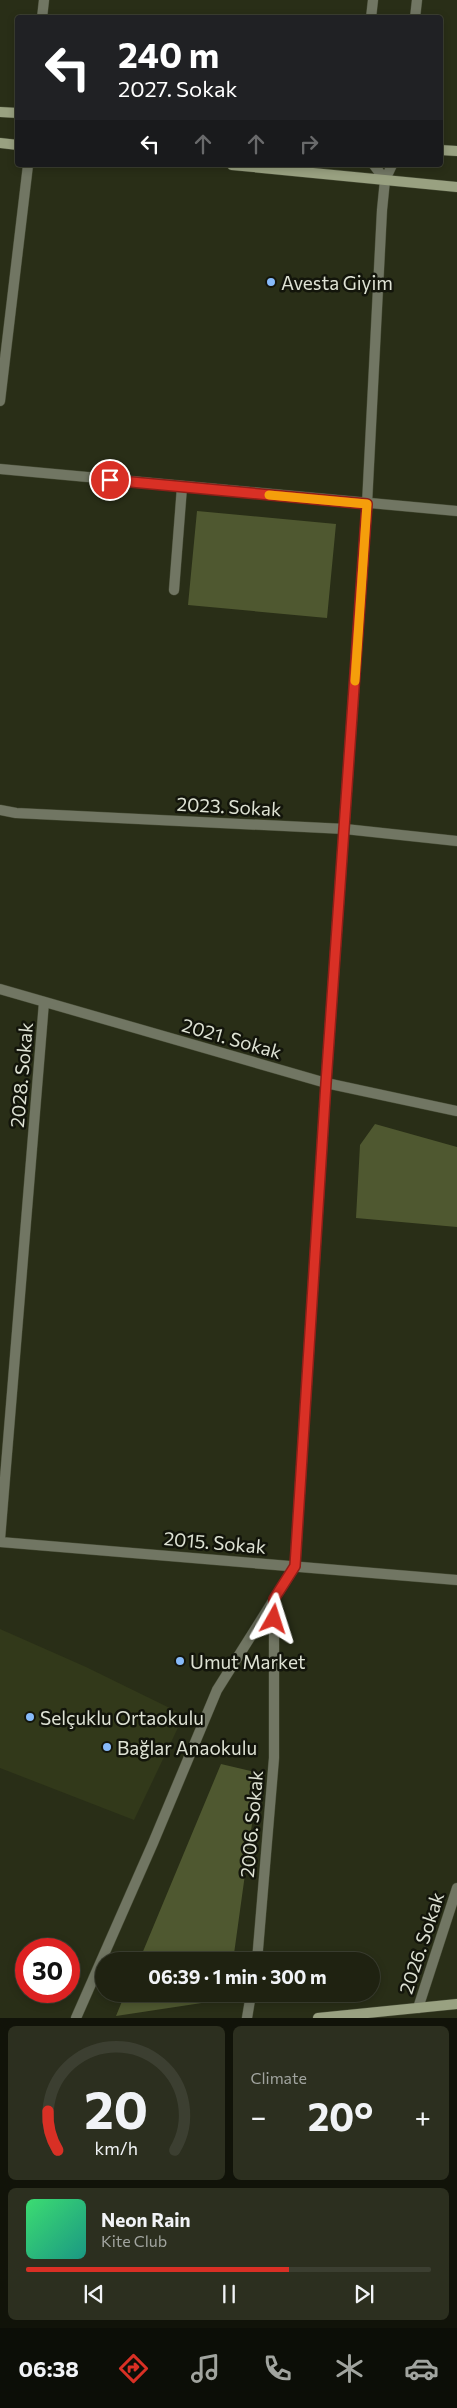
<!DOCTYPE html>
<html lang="en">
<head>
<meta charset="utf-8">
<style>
  :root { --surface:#1f2211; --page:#2c2f1f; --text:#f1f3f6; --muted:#a1a49f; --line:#3c3f31; --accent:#d93025 }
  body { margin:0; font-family:Commissioner,sans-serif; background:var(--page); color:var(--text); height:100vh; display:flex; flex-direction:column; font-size:19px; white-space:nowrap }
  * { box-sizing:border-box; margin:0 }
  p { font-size:16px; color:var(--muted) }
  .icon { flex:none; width:28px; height:28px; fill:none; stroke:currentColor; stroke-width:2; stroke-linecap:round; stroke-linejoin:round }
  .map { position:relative; height:2018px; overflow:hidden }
  .side { display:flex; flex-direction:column; gap:8px; padding:8px; background:#111309; flex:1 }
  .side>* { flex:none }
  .hud { position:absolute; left:15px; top:15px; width:428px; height:152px; border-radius:5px; box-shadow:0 2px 8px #0003,0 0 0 1px var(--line); background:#202124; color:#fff; overflow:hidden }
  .speed { position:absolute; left:15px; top:1938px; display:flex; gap:10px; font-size:25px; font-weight:700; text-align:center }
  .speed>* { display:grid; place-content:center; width:65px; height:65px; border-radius:50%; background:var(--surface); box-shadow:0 2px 8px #0003,0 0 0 1px var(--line); line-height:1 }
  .speed .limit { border:8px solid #d22; background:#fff; color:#111 }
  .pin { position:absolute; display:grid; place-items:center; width:42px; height:42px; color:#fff; margin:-21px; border:2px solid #fff; border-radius:50%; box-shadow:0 1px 5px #0007 }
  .me { position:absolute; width:55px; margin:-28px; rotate:6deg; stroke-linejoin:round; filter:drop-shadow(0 0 4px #0008) }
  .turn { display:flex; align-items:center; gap:18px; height:105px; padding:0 20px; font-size:22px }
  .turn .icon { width:65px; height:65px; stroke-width:2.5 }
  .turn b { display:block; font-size:35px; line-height:42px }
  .lanes { display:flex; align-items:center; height:48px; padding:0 20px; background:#0003; justify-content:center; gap:25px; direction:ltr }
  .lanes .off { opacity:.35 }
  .big { font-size:38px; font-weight:700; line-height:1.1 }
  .side .tile { flex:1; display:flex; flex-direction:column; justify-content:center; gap:8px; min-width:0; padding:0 18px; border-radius:8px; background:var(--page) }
  .side .dial { align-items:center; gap:0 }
  .dial svg { height:130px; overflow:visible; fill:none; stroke:var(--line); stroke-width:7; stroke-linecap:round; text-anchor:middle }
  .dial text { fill:var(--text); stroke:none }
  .song { display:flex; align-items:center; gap:15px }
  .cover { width:60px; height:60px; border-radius:8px; background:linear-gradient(135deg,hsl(140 70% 55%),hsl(170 70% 35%)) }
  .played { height:5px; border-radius:2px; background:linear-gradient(90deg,var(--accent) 65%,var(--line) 65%) }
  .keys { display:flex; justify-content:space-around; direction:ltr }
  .heat { display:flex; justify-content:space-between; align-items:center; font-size:28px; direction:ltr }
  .side .tiles { flex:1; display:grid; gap:8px; grid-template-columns:1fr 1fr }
  .tile:last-child { grid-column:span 2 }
  .trip { position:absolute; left:95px; top:1952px; width:285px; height:50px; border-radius:25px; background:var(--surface); box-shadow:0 2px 8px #0003,0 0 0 1px var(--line); font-weight:700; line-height:50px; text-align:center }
  .tab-bar { display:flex; height:80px; justify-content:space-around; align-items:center; background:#0c0e07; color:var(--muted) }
  .tab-bar .icon { width:35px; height:35px }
  .tab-bar .on { color:var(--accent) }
  .tab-bar b { font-size:22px; color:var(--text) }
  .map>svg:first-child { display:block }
  .built { fill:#32391a }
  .green { fill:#4f5830 }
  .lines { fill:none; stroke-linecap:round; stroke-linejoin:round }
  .street-casing { stroke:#464b35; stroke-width:11 }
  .secondary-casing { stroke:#464b35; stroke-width:11 }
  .street { stroke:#717663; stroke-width:10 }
  .secondary { stroke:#99a181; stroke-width:10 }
  .route-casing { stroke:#8d1f18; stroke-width:12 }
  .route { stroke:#d93025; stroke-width:9 }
  .slow { stroke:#f59e0b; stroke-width:9 }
  .poi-dot { fill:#87bbfb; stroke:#13150b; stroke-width:2 }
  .labels { text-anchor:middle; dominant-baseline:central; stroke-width:5; stroke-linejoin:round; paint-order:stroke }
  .poi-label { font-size:19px; fill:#dee2d4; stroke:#13150b; text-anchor:start }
  .street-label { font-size:19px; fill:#dee2d4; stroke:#13150b }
</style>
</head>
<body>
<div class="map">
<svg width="457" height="2018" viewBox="0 0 457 2018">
  <rect width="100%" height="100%" fill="#292e17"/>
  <path class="built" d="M 0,1629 L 86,1667 L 184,1715 L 134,1820 L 0,1768 Z"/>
  <path class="green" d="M 197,511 L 336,524 L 327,618 L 188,605 Z
    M 375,1124 L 457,1147 L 457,1227 L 356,1218 L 360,1145 Z
    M 221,1764 L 259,1773 L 233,1961 L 139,1961 Z
    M 125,1994 L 229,1994 L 228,1999 L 116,2016 Z"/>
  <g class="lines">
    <defs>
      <path id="street" d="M 42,18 L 44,0
        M 371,18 L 373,0
        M 415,18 L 417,0
        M 374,165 L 385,180
        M 0,401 L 28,165
        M 0,469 L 457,511
        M 174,590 L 182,487
        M 0,810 L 16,813 L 345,829 L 457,841
        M 0,989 L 326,1083 L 457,1111
        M 0,1539 L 44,1002
        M 0,1542 L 457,1580
        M 257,1961 L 274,1758 L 274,1600
        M 418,2008 L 457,1888
        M 76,2018 L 153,1843 L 217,1690 L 295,1566 L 326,1083 L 367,504 L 382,210 L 385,180 L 392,165
        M 247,2018 L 251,1994"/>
      <path id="secondary" d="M 0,112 L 18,113
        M 0,143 L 18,145
        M 440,150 L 457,151
        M 232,165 L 457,187
        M 318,2018 L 457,2004"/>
    </defs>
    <use href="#street" class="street-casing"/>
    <use href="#secondary" class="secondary-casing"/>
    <use href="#street" class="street"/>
    <use href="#secondary" class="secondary"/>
  </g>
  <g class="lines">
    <defs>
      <path id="route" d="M 110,480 L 367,504 L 326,1083 L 295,1566 L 274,1599 L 274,1619"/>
    </defs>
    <use href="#route" class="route-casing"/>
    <use href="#route" class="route"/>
    <path class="slow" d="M 269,495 L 367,504 L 355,681"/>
  </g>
  <g class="poi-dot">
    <circle cx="271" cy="282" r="5"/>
    <circle cx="180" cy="1661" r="5"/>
    <circle cx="30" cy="1717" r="5"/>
    <circle cx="107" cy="1747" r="5"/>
  </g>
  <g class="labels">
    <g class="poi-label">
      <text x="281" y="282">Avesta Giyim</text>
      <text x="190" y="1661">Umut Market</text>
      <text x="40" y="1717">Selçuklu Ortaokulu</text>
      <text x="117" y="1747">Bağlar Anaokulu</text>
    </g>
    <g class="street-label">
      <text transform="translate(229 806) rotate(3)">2023. Sokak</text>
      <text transform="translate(232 1038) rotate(16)">2021. Sokak</text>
      <text transform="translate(21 1075) rotate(-85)">2028. Sokak</text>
      <text transform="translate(215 1542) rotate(5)">2015. Sokak</text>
      <text transform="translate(251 1824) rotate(-85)">2006. Sokak</text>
      <text transform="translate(421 1943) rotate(-72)">2026. Sokak</text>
    </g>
  </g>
</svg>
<div class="speed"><div class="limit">30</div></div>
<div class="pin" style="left:110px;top:480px;background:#d93025"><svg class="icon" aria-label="arrive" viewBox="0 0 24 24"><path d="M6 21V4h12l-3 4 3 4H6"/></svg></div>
<svg class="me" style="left:274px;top:1619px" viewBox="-20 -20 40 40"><path d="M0-17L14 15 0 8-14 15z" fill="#d93025" stroke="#fff" stroke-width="4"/></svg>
<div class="trip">06:39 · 1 min · 300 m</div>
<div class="hud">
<div class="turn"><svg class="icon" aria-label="left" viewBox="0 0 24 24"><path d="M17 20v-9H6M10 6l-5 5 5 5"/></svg><div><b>240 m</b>2027. Sokak</div></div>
<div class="lanes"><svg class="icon" aria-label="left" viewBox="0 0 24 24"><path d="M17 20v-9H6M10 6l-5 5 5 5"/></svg><svg class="icon off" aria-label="ahead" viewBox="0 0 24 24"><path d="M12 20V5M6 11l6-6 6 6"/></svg><svg class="icon off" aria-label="ahead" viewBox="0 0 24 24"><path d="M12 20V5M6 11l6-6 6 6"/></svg><svg class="icon off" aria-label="right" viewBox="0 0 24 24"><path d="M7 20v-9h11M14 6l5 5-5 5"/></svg></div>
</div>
</div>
<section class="side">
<div class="tiles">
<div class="tile dial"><svg viewBox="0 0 100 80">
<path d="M14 69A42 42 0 1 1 86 69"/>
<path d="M14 69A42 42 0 0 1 8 45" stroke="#d93025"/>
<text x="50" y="56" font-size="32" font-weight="700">20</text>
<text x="50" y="72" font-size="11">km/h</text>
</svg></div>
<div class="tile"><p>Climate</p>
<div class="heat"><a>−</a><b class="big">20°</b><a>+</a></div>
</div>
<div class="tile">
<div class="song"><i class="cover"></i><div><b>Neon Rain</b><p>Kite Club</p></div></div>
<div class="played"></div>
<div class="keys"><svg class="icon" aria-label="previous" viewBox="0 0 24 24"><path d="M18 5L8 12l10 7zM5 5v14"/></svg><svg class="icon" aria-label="pause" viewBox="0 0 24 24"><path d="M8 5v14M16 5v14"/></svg><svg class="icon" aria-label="next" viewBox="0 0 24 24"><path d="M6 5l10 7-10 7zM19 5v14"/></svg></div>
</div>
</div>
</section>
<nav class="tab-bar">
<b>06:38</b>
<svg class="icon on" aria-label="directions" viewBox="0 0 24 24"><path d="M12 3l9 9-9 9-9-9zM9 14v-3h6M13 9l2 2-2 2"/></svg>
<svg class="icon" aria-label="music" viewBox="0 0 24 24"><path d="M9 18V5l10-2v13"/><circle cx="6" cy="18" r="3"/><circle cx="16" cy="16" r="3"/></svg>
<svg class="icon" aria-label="phone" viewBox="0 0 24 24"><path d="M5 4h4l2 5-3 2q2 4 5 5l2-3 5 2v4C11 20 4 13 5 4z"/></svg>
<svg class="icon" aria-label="climate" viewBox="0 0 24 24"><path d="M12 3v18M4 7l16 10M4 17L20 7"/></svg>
<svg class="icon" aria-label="car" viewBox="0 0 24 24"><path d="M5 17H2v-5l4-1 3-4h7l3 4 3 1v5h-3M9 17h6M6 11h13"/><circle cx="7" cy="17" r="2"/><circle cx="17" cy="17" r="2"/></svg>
</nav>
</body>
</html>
